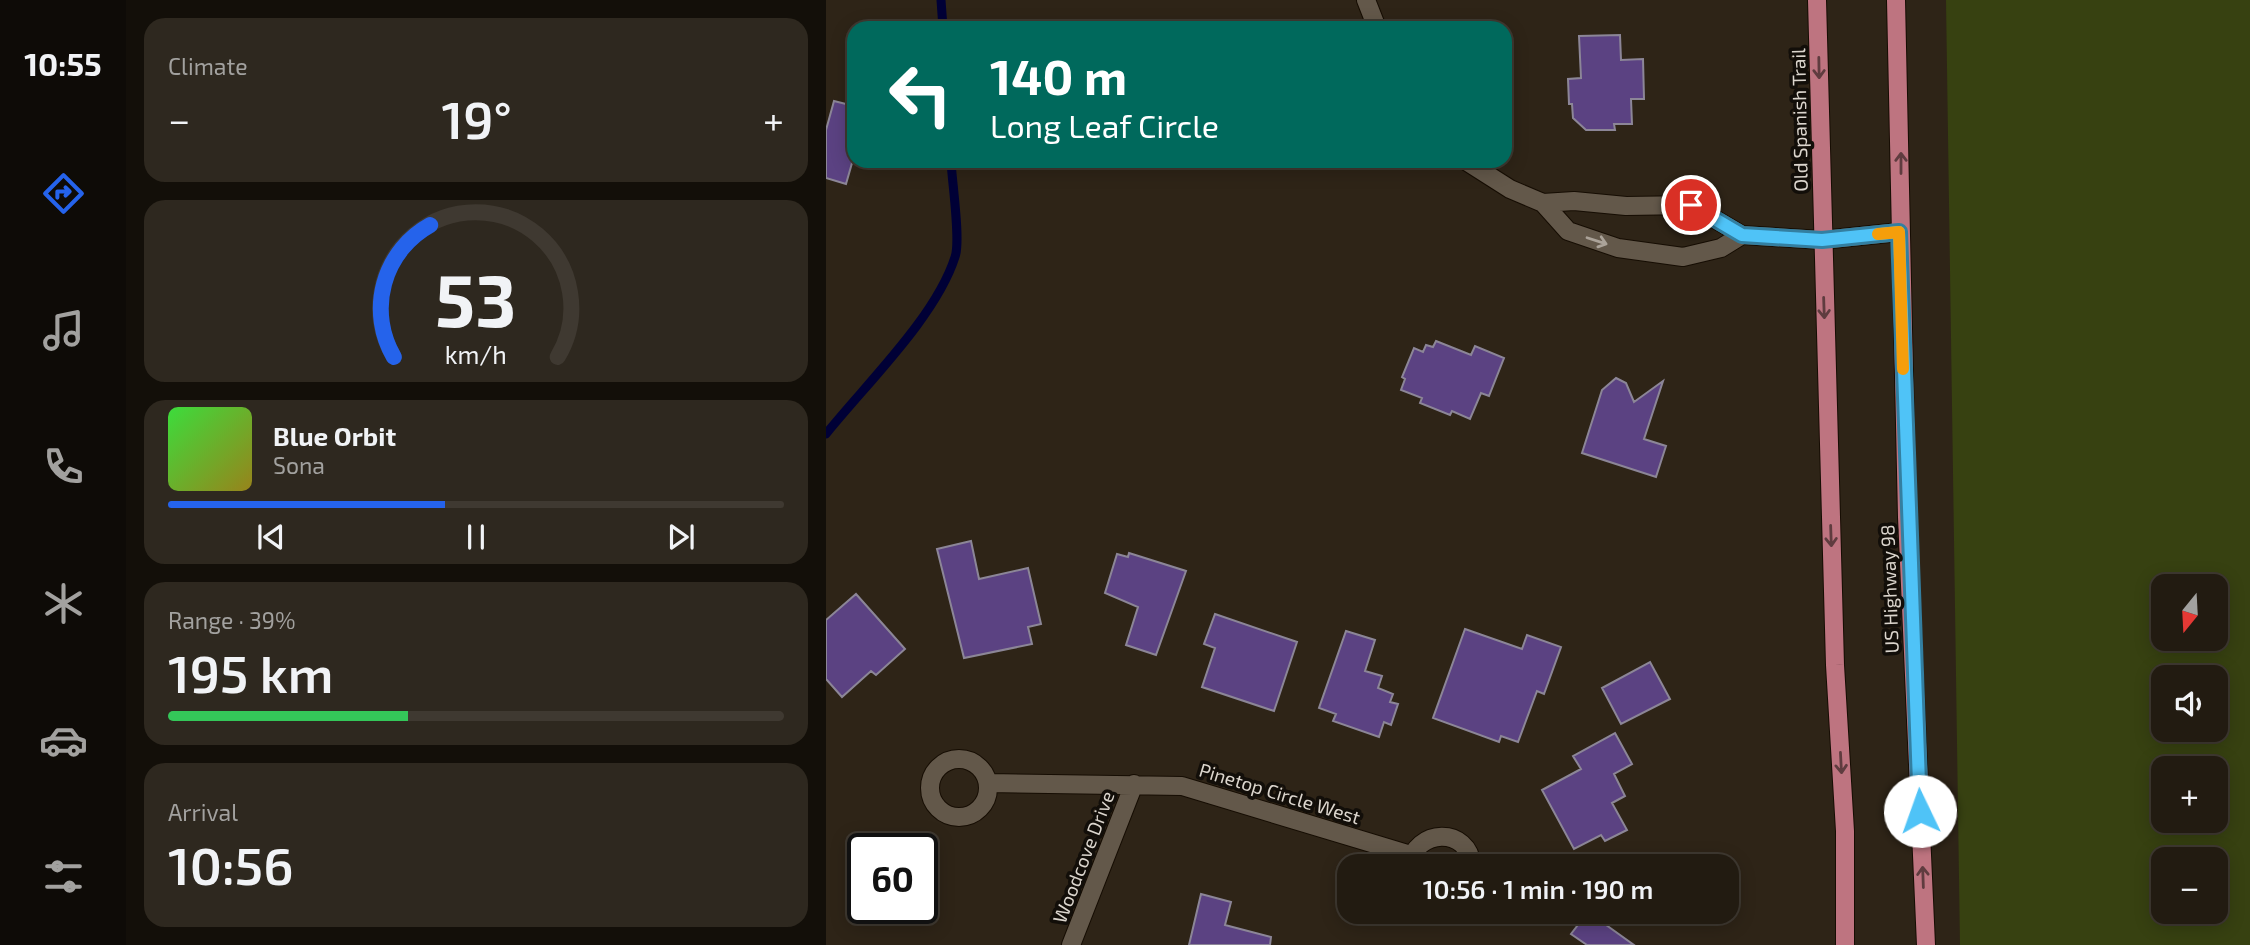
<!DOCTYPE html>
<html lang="en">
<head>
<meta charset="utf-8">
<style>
  :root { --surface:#221b11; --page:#2e281f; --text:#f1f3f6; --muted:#a2a19f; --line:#3f3931; --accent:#2563eb }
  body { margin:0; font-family:"Exo 2",sans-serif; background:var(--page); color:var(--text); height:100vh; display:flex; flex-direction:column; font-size:26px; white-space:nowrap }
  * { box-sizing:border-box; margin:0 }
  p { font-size:23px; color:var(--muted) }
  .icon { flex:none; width:38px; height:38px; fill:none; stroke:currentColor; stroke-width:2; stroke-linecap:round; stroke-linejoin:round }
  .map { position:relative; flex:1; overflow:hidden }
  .drawer { display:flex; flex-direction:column; gap:18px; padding:18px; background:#130f09; width:700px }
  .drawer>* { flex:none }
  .top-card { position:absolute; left:21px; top:21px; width:665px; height:147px; border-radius:21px; box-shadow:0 4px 18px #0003,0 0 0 2px var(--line); background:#00695c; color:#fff; overflow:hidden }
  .needle { width:46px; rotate:198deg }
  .buttons { position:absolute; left:1325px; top:574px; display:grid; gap:14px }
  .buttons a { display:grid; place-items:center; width:77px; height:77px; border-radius:14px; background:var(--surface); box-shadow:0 4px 18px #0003,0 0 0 2px var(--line); font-size:35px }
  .speed { position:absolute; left:21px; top:833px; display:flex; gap:14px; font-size:35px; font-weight:700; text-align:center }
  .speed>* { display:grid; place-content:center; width:91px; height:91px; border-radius:50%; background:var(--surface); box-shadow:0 4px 18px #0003,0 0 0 2px var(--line); line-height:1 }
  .speed .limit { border:4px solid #111; border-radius:10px; background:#fff; color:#111 }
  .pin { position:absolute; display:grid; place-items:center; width:60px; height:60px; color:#fff; margin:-30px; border:4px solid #fff; border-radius:50%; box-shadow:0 2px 7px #0007 }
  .me { position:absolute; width:77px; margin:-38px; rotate:357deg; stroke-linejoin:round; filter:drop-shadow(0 0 5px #0008) }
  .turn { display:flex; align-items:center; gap:24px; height:147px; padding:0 28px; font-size:32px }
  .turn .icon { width:91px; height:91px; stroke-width:2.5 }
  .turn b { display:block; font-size:49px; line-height:60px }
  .big { font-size:52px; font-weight:600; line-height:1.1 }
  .drawer .widget { flex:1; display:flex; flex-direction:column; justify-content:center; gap:10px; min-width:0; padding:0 24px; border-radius:21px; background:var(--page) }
  .drawer .dial { align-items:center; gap:0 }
  .dial svg { height:182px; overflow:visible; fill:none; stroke:var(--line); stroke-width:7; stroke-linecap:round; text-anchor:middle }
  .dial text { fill:var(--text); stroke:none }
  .song { display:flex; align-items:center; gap:21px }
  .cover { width:84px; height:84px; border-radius:10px; background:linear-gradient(135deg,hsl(120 70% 55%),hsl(50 70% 35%)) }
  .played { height:7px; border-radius:4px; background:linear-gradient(90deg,var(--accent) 45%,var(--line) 45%) }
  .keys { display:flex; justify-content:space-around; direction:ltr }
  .heat { display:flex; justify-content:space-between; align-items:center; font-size:38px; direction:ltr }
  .charge { height:10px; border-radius:5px; background:linear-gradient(90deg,#34c759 39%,var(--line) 0) }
  .trip { position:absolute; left:511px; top:854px; width:402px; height:70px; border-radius:21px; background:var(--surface); box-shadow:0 4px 18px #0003,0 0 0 2px var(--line); font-weight:600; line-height:70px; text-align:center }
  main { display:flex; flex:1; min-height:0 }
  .tab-bar { display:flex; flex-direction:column; width:126px; justify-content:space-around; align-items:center; background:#0e0b07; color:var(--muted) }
  .tab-bar .icon { width:49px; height:49px }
  .tab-bar .on { color:var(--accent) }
  .tab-bar b { font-size:32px; color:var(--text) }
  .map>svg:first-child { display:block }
  .green { fill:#374111; fill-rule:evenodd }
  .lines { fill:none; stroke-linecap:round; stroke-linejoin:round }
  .stream { stroke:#000036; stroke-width:9 }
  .building { fill:#5b4282; stroke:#8c8697; stroke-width:2 }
  .minor-casing { stroke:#160d03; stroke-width:20 }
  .primary-casing { stroke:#160d03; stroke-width:20 }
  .minor { stroke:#63584a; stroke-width:18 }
  .primary { stroke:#be7480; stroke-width:18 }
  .oneway { stroke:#5f3c3f }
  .oneway2 { stroke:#aba399 }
  .route-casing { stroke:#337fa1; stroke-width:18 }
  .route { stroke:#4fc3f7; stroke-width:12 }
  .slow { stroke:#f59e0b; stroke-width:12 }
  .labels { text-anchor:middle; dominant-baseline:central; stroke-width:7; stroke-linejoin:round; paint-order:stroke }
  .street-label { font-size:19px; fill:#dbd5cd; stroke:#120e09 }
</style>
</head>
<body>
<main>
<nav class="tab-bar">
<b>10:55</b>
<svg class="icon on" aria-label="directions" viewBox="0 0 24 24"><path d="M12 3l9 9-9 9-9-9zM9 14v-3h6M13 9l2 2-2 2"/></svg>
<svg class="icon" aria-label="music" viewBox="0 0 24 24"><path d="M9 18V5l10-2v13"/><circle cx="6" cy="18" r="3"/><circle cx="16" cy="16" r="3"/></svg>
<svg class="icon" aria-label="phone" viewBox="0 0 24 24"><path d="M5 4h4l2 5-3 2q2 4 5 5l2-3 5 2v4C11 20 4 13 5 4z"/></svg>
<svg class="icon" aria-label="climate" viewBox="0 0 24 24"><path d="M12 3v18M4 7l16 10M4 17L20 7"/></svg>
<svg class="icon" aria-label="car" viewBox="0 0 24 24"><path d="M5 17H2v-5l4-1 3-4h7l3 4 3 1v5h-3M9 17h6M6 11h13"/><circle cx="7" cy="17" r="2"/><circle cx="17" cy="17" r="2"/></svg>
<svg class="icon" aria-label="filters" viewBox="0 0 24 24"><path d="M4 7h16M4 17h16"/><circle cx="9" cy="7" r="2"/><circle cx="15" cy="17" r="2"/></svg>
</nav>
<section class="drawer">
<div class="widget"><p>Climate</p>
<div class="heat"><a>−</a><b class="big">19°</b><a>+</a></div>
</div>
<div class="widget dial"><svg viewBox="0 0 100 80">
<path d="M14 69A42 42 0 1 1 86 69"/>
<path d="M14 69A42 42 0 0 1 30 11" stroke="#2563eb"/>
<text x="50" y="56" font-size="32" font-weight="700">53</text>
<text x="50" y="72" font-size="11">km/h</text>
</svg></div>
<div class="widget">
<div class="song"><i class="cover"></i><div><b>Blue Orbit</b><p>Sona</p></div></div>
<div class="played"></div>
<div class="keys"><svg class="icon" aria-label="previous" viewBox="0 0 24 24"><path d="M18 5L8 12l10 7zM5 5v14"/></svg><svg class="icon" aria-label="pause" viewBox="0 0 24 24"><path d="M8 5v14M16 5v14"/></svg><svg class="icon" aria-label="next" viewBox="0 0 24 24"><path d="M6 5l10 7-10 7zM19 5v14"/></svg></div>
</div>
<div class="widget"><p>Range · 39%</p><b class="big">195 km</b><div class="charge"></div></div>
<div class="widget"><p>Arrival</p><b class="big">10:56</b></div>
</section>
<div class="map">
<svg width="1424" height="945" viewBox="0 0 1424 945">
  <rect width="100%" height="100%" fill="#2e2417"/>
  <path class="green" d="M 1120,0 L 1424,0 L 1424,945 L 1134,945 ZM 1337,586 L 1390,586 L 1390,639 L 1337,639 ZM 1337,677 L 1390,677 L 1390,730 L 1337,730 ZM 1337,768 L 1390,768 L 1390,821 L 1337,821 ZM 1337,859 L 1390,859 L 1390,912 L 1337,912 Z"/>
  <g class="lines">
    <path class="stream" d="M 115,0 L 117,28
      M 0,434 C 40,384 110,317 129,257 C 135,241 126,182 125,161"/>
  </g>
  <path class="building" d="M 794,35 L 795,60 L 817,59 L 818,99 L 805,99 L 806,124 L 788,124 L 789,130 L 760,130 L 747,118 L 746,104 L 743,104 L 742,79 L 755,78 L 753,36 Z
    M 8,101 L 28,106 L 28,156 L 20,184 L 0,178 L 0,130 Z
    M 610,341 L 645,355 L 649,346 L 678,358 L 663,396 L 655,393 L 644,419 L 626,411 L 624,415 L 594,403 L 596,398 L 575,390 L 579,379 L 576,377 L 588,348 L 597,352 L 600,345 L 607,347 Z
    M 790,378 L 800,383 L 808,402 L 837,381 L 818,439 L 840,446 L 830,477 L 756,453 L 776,390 Z
    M 145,541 L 153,579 L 202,568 L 215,624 L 202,627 L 206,644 L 138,658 L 111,549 Z
    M 303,553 L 360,571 L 330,655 L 300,645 L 312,607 L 279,593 L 291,554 L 302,557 Z
    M 30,594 L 79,649 L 50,675 L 45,671 L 16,697 L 0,679 L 0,620 Z
    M 389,614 L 471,642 L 448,711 L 376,687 L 389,648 L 378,644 Z
    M 639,629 L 696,649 L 701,635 L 735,647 L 718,694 L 711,691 L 692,742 L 675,736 L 673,742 L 607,718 Z
    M 520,631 L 549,640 L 539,671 L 556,676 L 552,688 L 567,694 L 564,702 L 572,704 L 565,725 L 558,722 L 553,737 L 507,721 L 510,714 L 493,708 Z
    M 824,662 L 844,699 L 795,724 L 776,688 Z
    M 789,733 L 806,764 L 788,774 L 799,796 L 786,803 L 801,830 L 779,841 L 775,835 L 748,849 L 716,790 L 755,769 L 747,756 Z
    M 375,894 L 405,902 L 399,925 L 445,937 L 444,945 L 363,945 Z
    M 762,912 L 808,945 L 761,945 L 745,934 Z"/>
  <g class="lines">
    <defs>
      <path id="minor" d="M 540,0 L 551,28
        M 640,161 L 684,189 L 717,203 L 742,231 L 792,248 L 857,257 L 895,248 L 916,235
        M 717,203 L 748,201 L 800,206 L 865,205 L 916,235 L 996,240 L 1073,232
        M104 788a29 29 0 1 1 58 0a29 29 0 1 1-58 0Z
        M 162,783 L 356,786 L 585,855
        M 583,866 C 589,828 643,826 646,866
        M 245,945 L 308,784"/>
      <path id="primary" d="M 991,0 L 1009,665 L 1019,831 L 1019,945
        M 1070,0 L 1081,517 L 1100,945"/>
    </defs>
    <use href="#minor" class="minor-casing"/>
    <use href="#primary" class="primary-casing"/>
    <use href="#minor" class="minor"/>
    <use href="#primary" class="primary"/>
  </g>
  <defs><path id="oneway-shaft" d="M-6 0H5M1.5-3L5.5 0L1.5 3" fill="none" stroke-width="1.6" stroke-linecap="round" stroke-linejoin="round" transform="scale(1.75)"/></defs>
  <g class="oneway">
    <use href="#oneway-shaft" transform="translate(993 68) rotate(89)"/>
    <use href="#oneway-shaft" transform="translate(1075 163) rotate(-90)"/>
    <use href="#oneway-shaft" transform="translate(998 308) rotate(88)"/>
    <use href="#oneway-shaft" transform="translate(1005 536) rotate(88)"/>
    <use href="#oneway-shaft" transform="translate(1015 763) rotate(87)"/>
    <use href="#oneway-shaft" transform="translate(1097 877) rotate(-92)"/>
  </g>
  <use class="oneway2" href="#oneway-shaft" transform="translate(771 241) rotate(18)"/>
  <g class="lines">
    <defs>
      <path id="route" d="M 865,205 L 916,235 L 996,240 L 1073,232 L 1094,811"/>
    </defs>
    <use href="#route" class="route-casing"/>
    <use href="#route" class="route"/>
    <path class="slow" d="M 1052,234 L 1073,232 L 1077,369"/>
  </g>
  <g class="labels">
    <g class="street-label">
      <text transform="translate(973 120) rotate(-91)">Old Spanish Trail</text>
      <text transform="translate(1063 589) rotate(-92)">US Highway 98</text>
      <text transform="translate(454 793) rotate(17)">Pinetop Circle West</text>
      <text transform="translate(257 857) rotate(-69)">Woodcove Drive</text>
    </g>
  </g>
</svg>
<div class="buttons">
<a><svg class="needle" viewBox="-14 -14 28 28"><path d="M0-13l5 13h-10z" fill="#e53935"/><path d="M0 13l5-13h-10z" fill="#a2a19f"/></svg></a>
<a><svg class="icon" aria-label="sound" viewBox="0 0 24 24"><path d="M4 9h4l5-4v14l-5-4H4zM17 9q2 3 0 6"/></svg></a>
<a>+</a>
<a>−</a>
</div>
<div class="speed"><div class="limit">60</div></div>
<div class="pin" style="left:865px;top:205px;background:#d93025"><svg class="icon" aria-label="arrive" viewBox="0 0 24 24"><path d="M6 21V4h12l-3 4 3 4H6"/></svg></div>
<svg class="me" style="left:1094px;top:811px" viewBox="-20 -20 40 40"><circle r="19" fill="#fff"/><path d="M0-13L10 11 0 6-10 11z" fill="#4fc3f7"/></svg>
<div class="trip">10:56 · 1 min · 190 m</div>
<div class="top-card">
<div class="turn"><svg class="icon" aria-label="left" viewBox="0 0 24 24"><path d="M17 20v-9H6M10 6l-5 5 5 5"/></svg><div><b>140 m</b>Long Leaf Circle</div></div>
</div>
</div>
</main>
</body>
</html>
